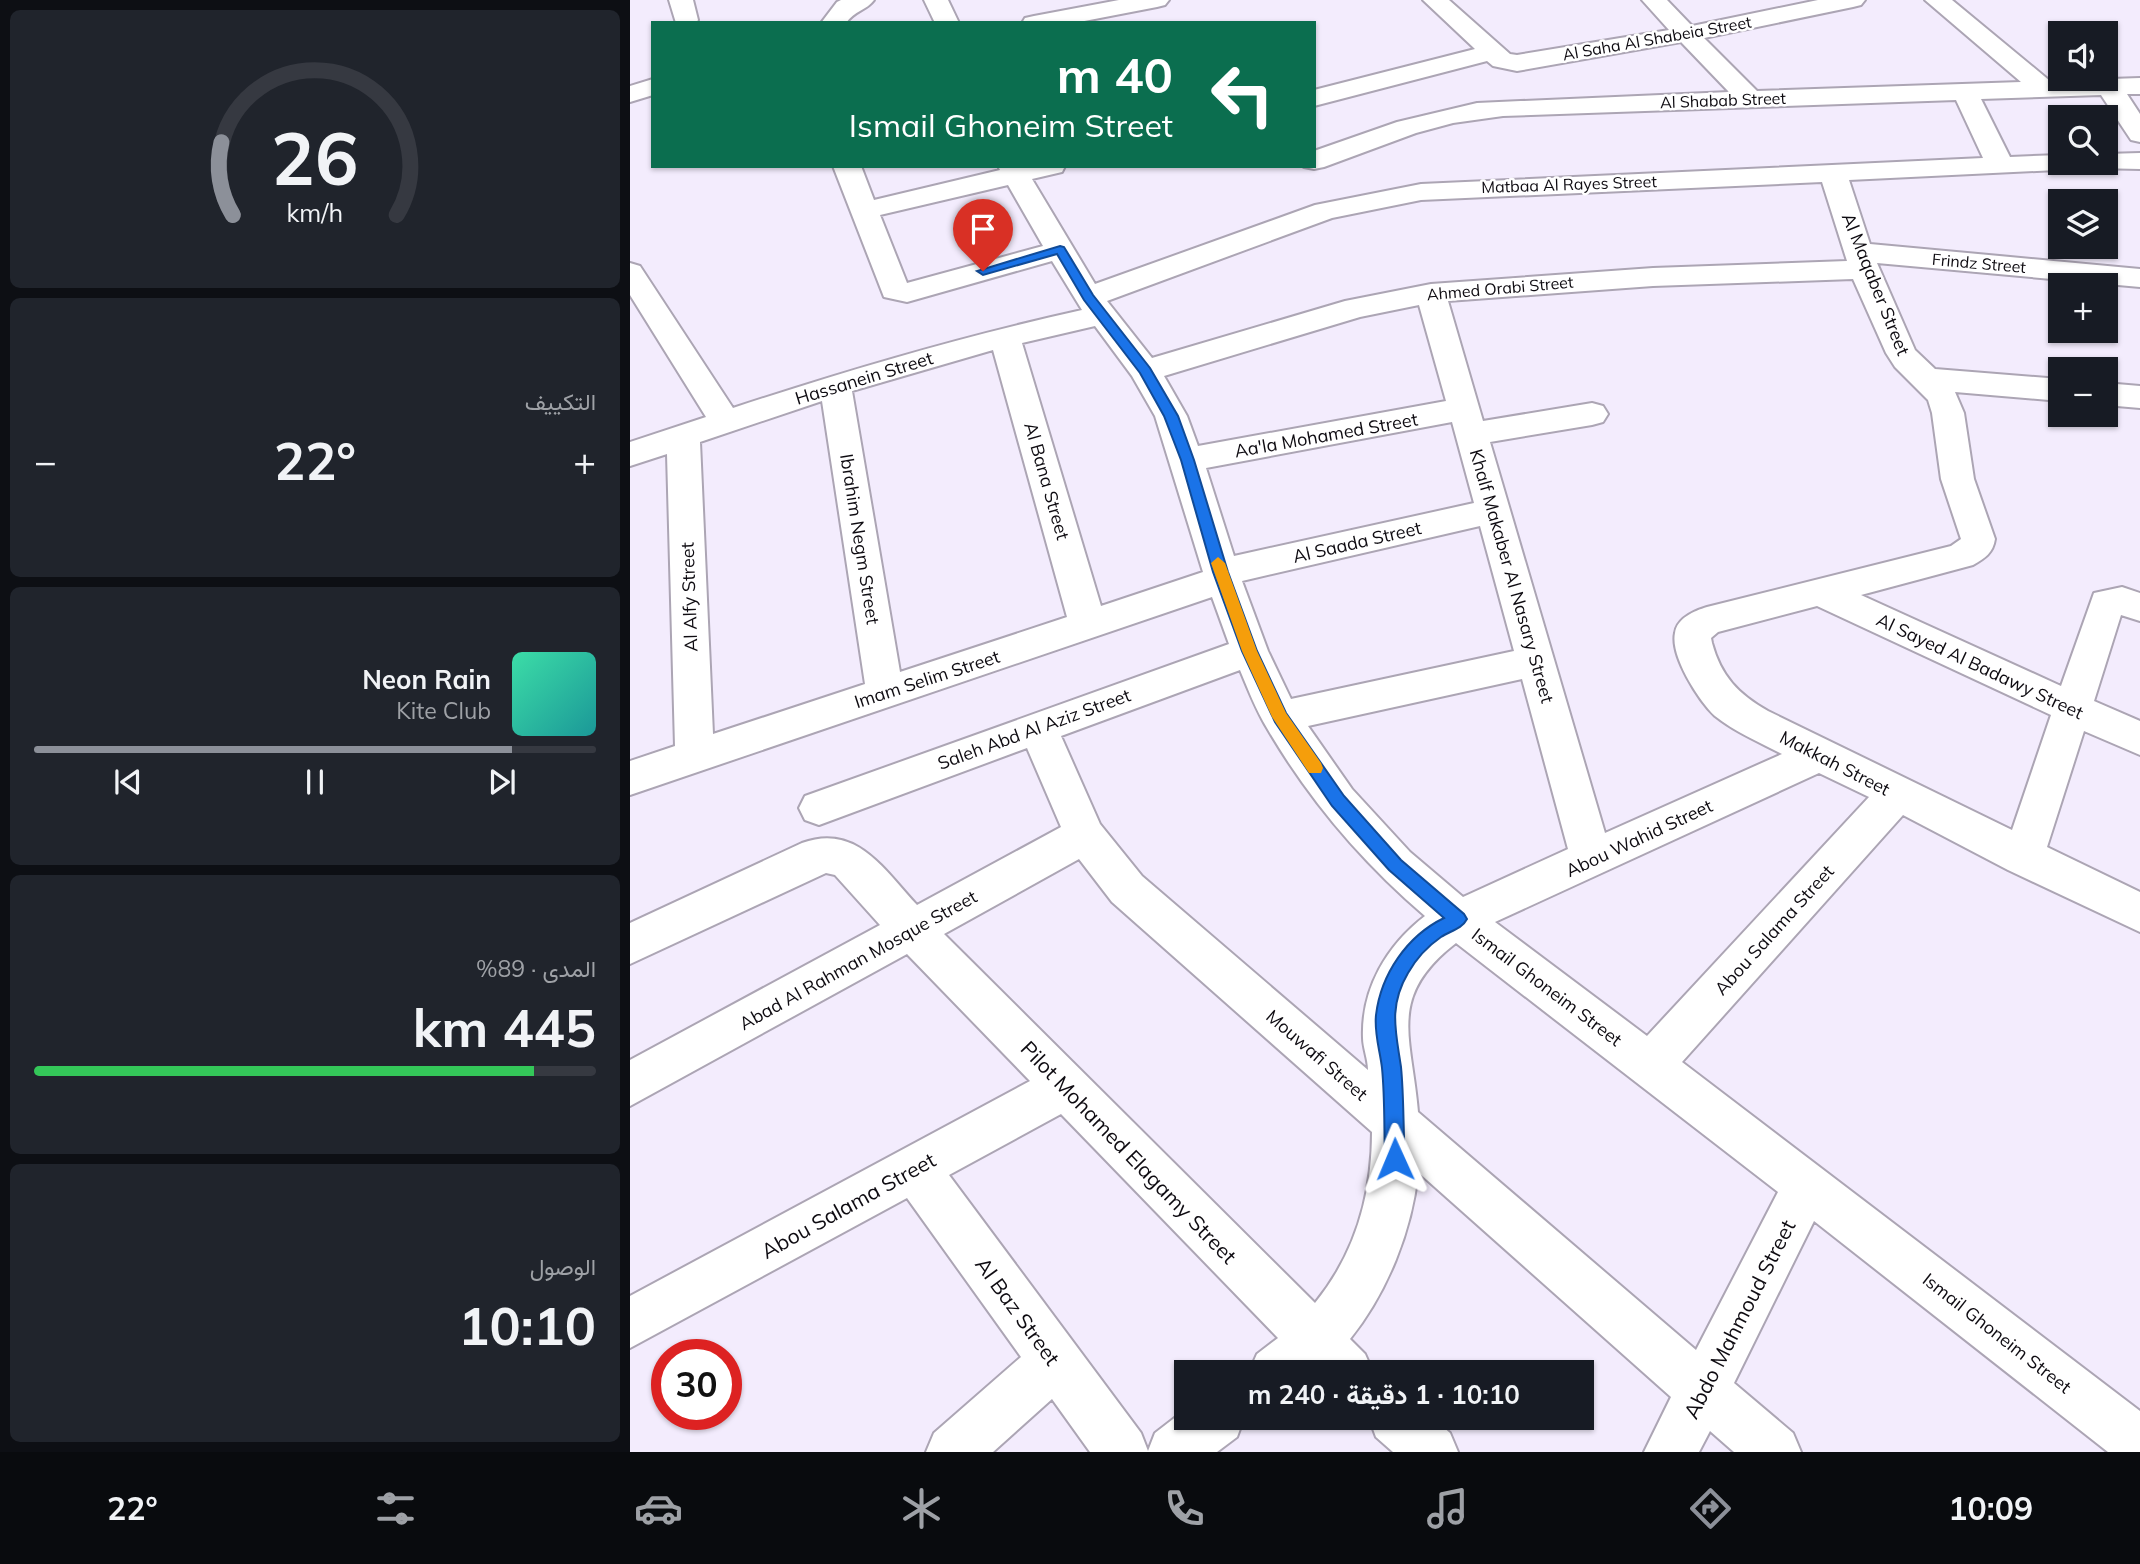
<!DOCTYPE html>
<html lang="ar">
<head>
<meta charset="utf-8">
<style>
  :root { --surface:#171b24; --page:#20242c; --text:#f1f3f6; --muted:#9ea1a6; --line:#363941; --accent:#8c9099 }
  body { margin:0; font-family:Mulish,Vazirmatn,sans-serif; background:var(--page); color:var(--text); direction:rtl; height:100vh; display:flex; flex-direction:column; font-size:26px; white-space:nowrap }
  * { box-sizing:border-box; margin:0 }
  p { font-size:23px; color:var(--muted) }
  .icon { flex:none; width:38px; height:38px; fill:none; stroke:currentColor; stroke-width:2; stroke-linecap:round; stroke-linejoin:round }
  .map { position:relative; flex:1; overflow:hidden; direction:ltr }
  .panel { display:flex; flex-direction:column; gap:10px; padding:10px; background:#0d0f14; width:630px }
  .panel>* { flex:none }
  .guide { position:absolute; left:21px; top:21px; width:665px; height:147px; border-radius:0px; box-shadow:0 2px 5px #0004; direction:rtl; background:#0b6e4f; color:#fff; overflow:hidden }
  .fabs { position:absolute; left:1418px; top:21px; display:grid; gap:14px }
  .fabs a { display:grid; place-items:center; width:70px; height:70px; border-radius:0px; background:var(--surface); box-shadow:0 2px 5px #0004; font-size:35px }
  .speed { position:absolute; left:21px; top:1339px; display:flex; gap:14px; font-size:35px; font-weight:700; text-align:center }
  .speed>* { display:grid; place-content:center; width:91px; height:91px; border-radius:50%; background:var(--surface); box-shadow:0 2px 5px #0004; line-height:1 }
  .speed .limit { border:10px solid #d22; background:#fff; color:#111 }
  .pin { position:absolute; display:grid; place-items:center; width:60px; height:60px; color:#fff; margin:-72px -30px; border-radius:50% 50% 50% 0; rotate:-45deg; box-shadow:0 0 7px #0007 }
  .pin .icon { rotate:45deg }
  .me { position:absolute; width:77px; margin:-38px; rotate:359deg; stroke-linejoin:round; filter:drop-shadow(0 0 5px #0008) }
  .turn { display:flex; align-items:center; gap:24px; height:147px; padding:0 28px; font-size:32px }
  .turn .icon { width:91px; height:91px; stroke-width:2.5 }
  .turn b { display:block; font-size:49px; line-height:60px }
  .big { font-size:52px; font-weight:700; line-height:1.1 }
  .panel .widget { flex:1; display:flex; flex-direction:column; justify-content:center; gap:10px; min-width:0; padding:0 24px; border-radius:10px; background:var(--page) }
  .panel .dial { align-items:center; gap:0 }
  .dial svg { height:182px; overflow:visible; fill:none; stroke:var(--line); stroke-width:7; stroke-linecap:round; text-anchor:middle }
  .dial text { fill:var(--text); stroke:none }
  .song { display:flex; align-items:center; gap:21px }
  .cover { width:84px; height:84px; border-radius:10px; background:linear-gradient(135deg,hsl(160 70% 55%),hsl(180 70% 35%)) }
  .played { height:7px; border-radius:4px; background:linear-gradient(90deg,var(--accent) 85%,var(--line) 85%) }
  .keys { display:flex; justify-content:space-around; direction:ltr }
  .heat { display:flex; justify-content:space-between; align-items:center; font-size:38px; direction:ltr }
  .charge { height:10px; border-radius:5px; background:linear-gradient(90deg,#34c759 89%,var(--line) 0) }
  .trip { position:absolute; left:544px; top:1360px; width:420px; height:70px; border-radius:0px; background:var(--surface); box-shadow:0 2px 5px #0004; font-weight:700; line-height:70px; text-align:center; direction:rtl }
  .tabs { display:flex; height:112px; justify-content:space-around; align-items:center; background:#090b0e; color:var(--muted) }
  .tabs .icon { width:49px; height:49px }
  .tabs .active { color:var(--accent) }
  .tabs b { font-size:32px; color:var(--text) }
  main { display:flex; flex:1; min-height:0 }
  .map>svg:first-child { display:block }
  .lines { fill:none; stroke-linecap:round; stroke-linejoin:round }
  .minor-casing { stroke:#aca5b4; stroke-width:4 }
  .minor { fill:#fff; fill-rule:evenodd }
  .route { fill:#1a73e8; stroke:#114b97; stroke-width:2 }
  .slow { fill:#f59e0b }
  .labels { text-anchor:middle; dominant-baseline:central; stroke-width:5; stroke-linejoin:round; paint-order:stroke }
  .far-street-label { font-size:16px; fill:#0e0b11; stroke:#fff }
  .street-label { font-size:18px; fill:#0e0b11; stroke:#fff }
  .near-street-label { font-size:21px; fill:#0e0b11; stroke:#fff }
</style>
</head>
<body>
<main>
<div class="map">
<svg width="1510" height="1452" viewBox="0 0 1510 1452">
  <rect width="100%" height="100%" fill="#f3ecfd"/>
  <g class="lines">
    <defs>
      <path id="minor" d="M 39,0 L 63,0 L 68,20 L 66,23 L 46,23 Z
        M 211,0 L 244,0 C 237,10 224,11 216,23 L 191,23 L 207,2 Z
        M 294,0 L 318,0 L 329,23 L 305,23 Z
        M 489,0 L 539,0 L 535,5 L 527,7 L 444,23 L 392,23 L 395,18 L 404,16 Z
        M 793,0 L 819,0 L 880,54 L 887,55 L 1039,30 L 1012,0 L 1037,0 L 1062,26 L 1188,0 L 1235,0 L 1231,5 L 1223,7 L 1074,38 L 1127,91 L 1391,82 L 1295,0 L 1322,0 L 1420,81 L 1510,78 L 1510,94 L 1497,94 L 1510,114 L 1510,142 L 1501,140 L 1471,95 L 1351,99 L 1380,157 L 1430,155 L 1430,163 L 1450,163 L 1447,169 L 1219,180 L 1240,244 L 1510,269 L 1510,287 L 1247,263 L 1285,350 L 1305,369 L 1430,379 L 1430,401 L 1325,392 L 1334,413 L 1344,479 L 1365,539 C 1363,553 1355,558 1343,565 L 1231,595 L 1431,686 L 1464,593 L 1492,587 L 1510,593 L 1510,621 L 1491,615 L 1464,701 L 1510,721 L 1510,755 L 1454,731 L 1417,847 L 1510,892 L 1510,932 L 1378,870 L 1273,815 L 1052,1062 L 1510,1411 L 1510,1452 L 1478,1452 L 1184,1221 L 1104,1383 L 1163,1433 L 1171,1452 L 1104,1452 L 1080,1431 L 1069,1452 L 1014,1452 L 1041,1397 L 788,1172 C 782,1231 757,1293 720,1339 L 735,1354 L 743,1372 L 619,1372 L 627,1354 L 648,1338 L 431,1114 L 319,1175 L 511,1433 L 518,1451 L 525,1433 L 556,1409 L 556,1418 L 614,1418 L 607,1437 L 587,1452 L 460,1452 L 422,1399 L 363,1452 L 296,1452 L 304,1433 L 391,1357 L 277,1198 L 0,1348 L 0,1296 L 400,1081 L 277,954 L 0,1106 L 0,1060 L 250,925 L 205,875 L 196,873 L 0,964 L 0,923 L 172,843 C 227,823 254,870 287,905 L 431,827 L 397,748 L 189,825 L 175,820 L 169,808 L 175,796 L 599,644 L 582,597 L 0,795 L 0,761 L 45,746 L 37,454 L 0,466 L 0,442 L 76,417 L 0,295 L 0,263 L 10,266 L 103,408 C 218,370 334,336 452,310 L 422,261 L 277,302 L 254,297 L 203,166 L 231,166 L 244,200 L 370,170 L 368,166 L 435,166 L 432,172 L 402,179 L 465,284 L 685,205 L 791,184 L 1353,158 L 1326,100 L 873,116 L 823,123 L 786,133 L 694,167 L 684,169 L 674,167 L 684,166 L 684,151 L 767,122 L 847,103 L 1099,92 L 1051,42 L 887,71 L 863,66 L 857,61 L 684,106 L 684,90 L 845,49 ZM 1192,182 L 1217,261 L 1023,268 L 801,284 L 715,301 L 522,358 L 477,301 L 702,218 L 791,200 ZM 378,185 L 413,246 L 277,283 L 250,215 ZM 1223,279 L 1256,353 L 1265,367 L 1298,400 L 1302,413 L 1311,479 L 1331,539 L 1321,546 L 1077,607 C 1064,611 1047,618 1045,633 C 1040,656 1069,701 1085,716 C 1105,732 1129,742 1152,754 L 975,833 L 860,442 L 962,425 L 973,422 L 978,414 L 973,406 L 962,403 L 853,421 L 818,301 L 1023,286 ZM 789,305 L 816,401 L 568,446 L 557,416 L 534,376 L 730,317 ZM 465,326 L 502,376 L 525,416 L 573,572 L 471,606 L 392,343 ZM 363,350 L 437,617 L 270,672 L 222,391 ZM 192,401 L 235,684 L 83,734 L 70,442 ZM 822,422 L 844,503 L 604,556 L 576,468 ZM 850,526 L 884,651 L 661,699 L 638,651 L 612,581 ZM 1187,606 L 1421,715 L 1382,830 L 1138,711 C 1108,694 1091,676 1082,643 L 1081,638 L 1088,632 ZM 610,670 C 618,689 626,710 637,728 C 679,800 732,862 795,916 C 757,945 731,989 733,1038 C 733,1048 738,1059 738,1070 L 512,876 L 470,824 L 431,736 ZM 892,679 L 938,849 L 833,897 L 780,852 L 722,789 L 678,726 ZM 1189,773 L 1239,797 L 1017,1036 L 865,922 ZM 449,859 L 482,902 L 742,1132 C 742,1195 725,1254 685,1303 L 314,934 ZM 826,943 L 1148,1192 L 1066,1350 L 788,1112 C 782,1037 756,997 826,943 Z
        M 23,79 L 23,95 L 0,102 L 0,86 Z
        M 1510,153 L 1510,169 L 1465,168 L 1462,163 L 1475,163 L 1475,154 Z
        M 1475,383 L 1510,386 L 1510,408 L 1475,405 Z
        M 739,1418 L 803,1418 L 820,1433 L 828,1452 L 763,1452 L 746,1437 Z"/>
    </defs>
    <use href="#minor" class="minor-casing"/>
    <use href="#minor" class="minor"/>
  </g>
  <path class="route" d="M 430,246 L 434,247 L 463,295 L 520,368 L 548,416 L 564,460 L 598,572 L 627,651 L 656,713 L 714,796 L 771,860 L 834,914 L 837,919 C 832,929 820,931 811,937 C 798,946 786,959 778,973 C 758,1007 766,1032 771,1067 C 774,1097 773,1129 775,1159 L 772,1166 L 765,1169 L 758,1166 L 755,1159 C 754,1129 755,1098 752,1068 C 750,1050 744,1034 746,1015 C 751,974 777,936 814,918 L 759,870 L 702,806 L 645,722 L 612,651 L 583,572 L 551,460 L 534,416 L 510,373 L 454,300 L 427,254 L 353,275 L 347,271 Z"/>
  <path class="slow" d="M 588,557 L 595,563 L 627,651 L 656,713 L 691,763 L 693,768 L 691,773 L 679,773 L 642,717 L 612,651 L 581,563 Z"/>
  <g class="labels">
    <g class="far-street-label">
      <text transform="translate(1027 38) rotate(-10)">Al Saha Al Shabeia Street</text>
      <text transform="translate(1093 100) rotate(-2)">Al Shabab Street</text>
      <text transform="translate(939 184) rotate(-2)">Matbaa Al Rayes Street</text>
      <text transform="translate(1349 263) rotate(5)">Frindz Street</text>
      <text transform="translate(870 288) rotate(-5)">Ahmed Orabi Street</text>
    </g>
    <g class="street-label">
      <text transform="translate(1246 284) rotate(68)">Al Maqaber Street</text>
      <text transform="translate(234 378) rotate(-17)">Hassanein Street</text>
      <text transform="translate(696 435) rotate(-10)">Aa'la Mohamed Street</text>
      <text transform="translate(417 481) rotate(74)">Al Bana Street</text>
      <text transform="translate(230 539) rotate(81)">Ibrahim Negm Street</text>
      <text transform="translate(727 542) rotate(-13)">Al Saada Street</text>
      <text transform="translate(882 576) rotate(74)">Khalf Makaber Al Nasary Street</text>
      <text transform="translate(59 597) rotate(-92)">Al Alfy Street</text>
      <text transform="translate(1350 666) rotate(25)">Al Sayed Al Badawy Street</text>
      <text transform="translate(297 679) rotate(-18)">Imam Selim Street</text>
      <text transform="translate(404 729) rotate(-20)">Saleh Abd Al Aziz Street</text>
      <text transform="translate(1205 763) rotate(27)">Makkah Street</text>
      <text transform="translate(1009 838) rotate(-25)">Abou Wahid Street</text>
      <text transform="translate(1144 930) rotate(-48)">Abou Salama Street</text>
      <text transform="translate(228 960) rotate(-29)">Abad Al Rahman Mosque Street</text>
      <text transform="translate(917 987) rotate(37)">Ismail Ghoneim Street</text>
      <text transform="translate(687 1055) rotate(41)">Mouwafi Street</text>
      <text transform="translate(1367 1333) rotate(38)">Ismail Ghoneim Street</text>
    </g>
    <g class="near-street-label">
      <text transform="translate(499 1152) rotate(46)">Pilot Mohamed Elagamy Street</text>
      <text transform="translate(218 1205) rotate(-29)">Abou Salama Street</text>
      <text transform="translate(388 1311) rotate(54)">Al Baz Street</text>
      <text transform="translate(1109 1319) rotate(-63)">Abdo Mahmoud Street</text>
    </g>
  </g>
</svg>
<div class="fabs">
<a><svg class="icon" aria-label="sound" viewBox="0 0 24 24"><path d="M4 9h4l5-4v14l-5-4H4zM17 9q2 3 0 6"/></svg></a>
<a><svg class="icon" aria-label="search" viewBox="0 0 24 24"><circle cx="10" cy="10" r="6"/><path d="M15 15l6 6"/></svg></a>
<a><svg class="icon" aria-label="layers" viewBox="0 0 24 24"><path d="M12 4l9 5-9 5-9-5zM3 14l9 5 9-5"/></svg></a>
<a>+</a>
<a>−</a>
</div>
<div class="speed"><div class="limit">30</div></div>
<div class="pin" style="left:353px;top:271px;background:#d93025"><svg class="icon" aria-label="arrive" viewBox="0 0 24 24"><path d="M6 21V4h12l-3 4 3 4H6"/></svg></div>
<svg class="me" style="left:765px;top:1159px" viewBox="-20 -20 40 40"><path d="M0-17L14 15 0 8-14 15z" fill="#1a73e8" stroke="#fff" stroke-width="4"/></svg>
<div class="trip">10:10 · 1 دقيقة · 240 m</div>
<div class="guide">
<div class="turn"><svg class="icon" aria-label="left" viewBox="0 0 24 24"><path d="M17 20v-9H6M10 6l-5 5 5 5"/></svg><div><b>40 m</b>Ismail Ghoneim Street</div></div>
</div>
</div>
<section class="panel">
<div class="widget dial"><svg viewBox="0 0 100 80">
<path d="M14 69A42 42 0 1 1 86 69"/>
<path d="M14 69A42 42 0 0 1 9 37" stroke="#8c9099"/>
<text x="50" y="56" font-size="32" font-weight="700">26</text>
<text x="50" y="72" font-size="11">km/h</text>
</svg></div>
<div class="widget"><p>التكييف</p>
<div class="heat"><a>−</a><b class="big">22°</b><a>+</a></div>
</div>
<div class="widget">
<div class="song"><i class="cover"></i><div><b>Neon Rain</b><p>Kite Club</p></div></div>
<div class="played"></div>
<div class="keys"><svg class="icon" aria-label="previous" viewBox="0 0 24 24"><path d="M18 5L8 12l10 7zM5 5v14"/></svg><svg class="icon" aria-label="pause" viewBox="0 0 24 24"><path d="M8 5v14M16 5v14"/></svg><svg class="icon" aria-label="next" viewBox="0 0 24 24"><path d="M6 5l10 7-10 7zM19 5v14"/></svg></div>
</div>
<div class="widget"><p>المدى · 89%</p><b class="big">445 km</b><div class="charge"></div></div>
<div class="widget"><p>الوصول</p><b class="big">10:10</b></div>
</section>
</main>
<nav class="tabs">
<b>10:09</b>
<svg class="icon active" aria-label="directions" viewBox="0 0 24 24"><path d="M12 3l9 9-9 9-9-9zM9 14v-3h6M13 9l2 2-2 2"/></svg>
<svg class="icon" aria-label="music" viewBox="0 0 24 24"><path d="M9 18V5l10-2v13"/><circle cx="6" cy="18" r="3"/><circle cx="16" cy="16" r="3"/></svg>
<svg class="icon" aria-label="phone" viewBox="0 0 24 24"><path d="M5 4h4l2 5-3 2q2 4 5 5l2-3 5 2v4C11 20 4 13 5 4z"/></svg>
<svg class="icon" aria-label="climate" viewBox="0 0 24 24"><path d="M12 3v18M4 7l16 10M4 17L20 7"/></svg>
<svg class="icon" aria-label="car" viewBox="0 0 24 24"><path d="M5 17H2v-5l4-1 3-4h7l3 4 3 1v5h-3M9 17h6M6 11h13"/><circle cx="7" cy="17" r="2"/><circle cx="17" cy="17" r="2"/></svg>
<svg class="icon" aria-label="filters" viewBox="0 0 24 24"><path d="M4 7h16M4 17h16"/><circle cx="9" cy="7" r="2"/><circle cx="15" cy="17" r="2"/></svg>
<b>22°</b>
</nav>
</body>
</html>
